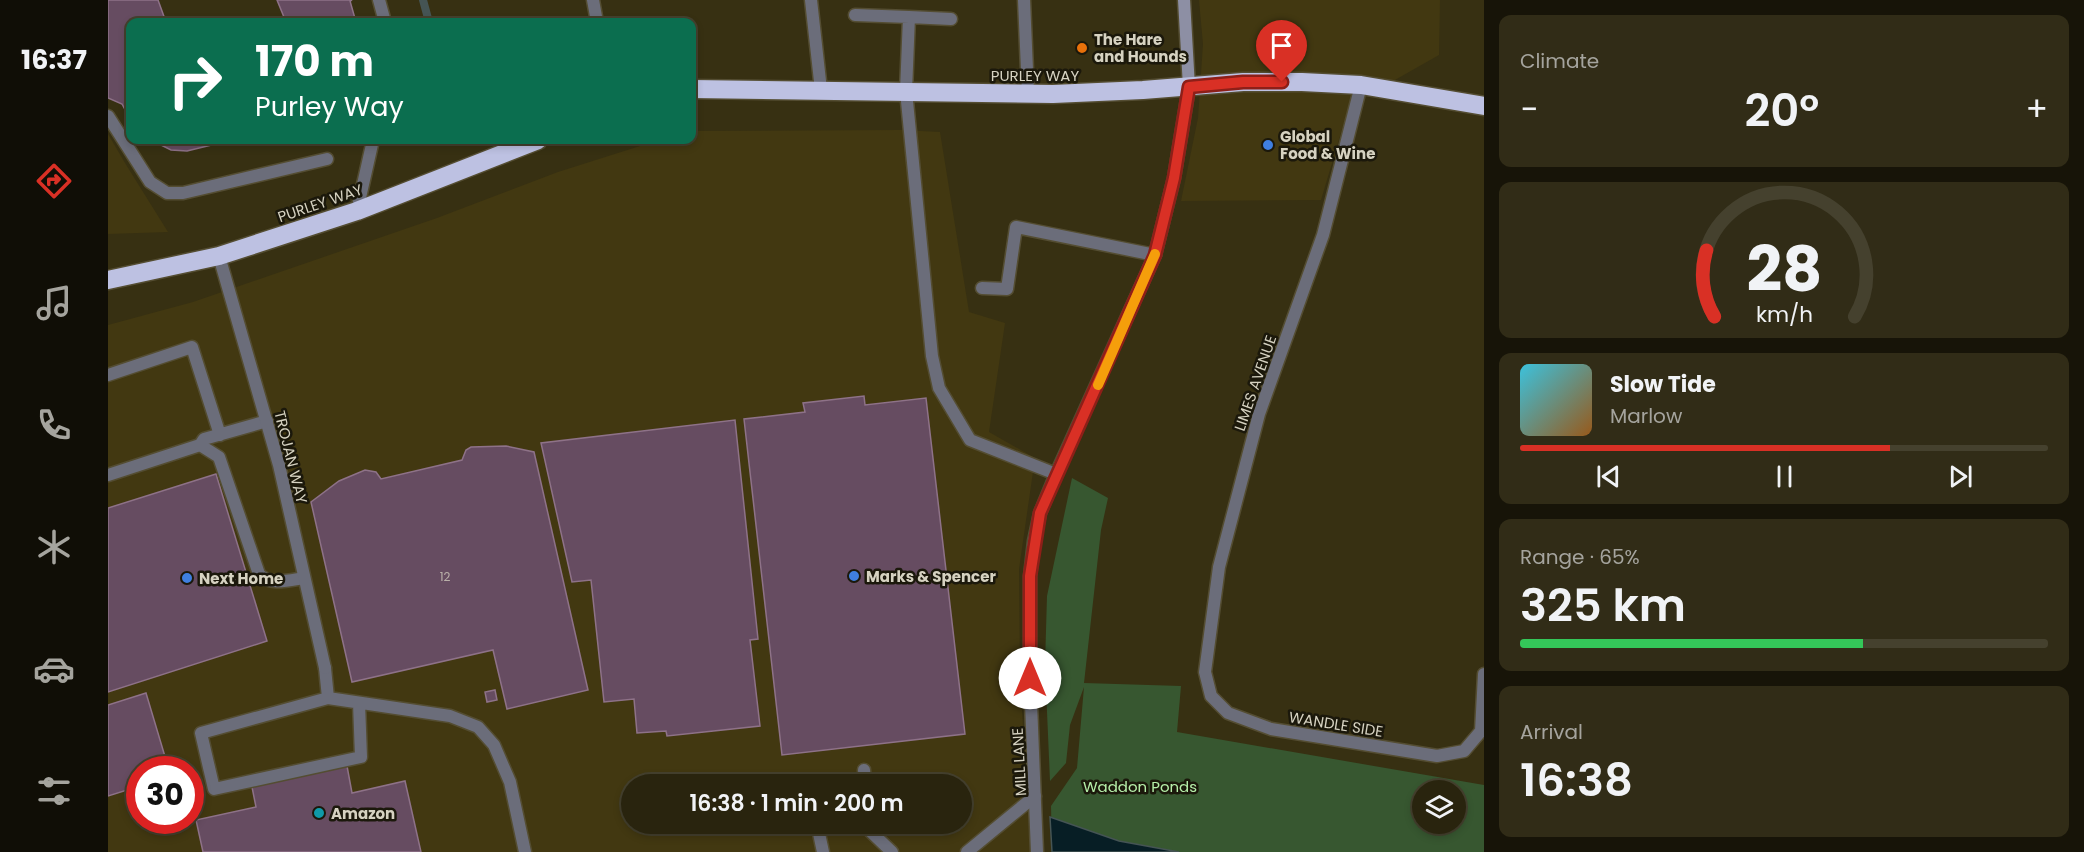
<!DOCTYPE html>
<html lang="en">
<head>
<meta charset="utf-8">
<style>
  :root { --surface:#29240e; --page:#312c17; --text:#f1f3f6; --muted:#a5a49e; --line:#45412e; --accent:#d93025 }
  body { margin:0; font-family:Poppins,sans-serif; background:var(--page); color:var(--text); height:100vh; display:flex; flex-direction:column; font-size:22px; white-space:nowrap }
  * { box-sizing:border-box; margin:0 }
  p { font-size:20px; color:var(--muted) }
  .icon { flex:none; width:33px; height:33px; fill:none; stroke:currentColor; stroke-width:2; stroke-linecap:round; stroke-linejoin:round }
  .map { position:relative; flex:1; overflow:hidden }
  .details { display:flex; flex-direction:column; gap:15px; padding:15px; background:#171408; width:600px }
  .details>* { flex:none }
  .top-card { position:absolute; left:18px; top:18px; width:570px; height:126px; border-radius:12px; box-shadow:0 3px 9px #0003,0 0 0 2px var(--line); background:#0b6e4f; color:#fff; overflow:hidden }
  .tools { position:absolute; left:1304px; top:780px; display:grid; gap:12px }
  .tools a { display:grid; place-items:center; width:54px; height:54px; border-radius:50%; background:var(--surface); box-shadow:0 3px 9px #0003,0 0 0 2px var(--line); font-size:30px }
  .speed { position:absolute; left:18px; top:756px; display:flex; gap:12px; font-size:30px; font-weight:700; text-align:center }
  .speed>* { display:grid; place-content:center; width:78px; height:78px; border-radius:50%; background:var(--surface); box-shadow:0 3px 9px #0003,0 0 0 2px var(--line); line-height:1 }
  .speed .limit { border:9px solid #d22; background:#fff; color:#111 }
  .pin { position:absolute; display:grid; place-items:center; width:51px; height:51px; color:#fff; margin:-62px -26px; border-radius:50% 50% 50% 0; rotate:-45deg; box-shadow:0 0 6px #0007 }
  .pin .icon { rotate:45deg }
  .me { position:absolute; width:66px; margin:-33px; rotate:0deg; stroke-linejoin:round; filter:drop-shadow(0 0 4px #0008) }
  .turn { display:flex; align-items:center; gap:21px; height:126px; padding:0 30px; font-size:27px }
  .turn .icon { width:78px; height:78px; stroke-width:2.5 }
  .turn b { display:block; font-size:42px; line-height:51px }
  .big { font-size:45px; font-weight:600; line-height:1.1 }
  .details .widget { flex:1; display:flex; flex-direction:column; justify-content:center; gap:9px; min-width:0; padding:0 21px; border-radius:12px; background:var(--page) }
  .details .dial { align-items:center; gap:0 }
  .dial svg { height:156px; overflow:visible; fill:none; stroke:var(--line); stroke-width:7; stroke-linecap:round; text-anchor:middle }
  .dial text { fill:var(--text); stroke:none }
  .song { display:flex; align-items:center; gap:18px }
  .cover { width:72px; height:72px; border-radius:9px; background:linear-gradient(135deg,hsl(190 70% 55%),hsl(30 70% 35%)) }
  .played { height:6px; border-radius:3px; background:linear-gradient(90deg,var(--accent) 70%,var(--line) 70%) }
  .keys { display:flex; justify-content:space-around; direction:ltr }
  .heat { display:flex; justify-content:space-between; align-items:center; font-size:33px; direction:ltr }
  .charge { height:9px; border-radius:4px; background:linear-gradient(90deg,#34c759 65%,var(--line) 0) }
  .trip { position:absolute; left:513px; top:774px; width:351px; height:60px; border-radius:30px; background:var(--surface); box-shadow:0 3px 9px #0003,0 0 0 2px var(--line); font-weight:600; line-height:60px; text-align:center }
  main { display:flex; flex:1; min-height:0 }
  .tabs { display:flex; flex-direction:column; width:108px; justify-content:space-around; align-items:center; background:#100e06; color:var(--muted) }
  .tabs .icon { width:42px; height:42px }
  .tabs .selected { color:var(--accent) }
  .tabs b { font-size:27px; color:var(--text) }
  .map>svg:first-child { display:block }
  .built { fill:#423811; fill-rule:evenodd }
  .green { fill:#375730; fill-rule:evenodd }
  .water { fill:#071e25; stroke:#455454; stroke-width:1.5 }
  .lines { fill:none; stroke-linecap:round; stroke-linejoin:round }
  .stream { stroke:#455454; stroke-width:8 }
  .building { fill:#664c61; stroke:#8e7288; stroke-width:1.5 }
  .lane-casing { stroke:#544d32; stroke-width:15 }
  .street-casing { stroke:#544d32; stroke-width:15 }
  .secondary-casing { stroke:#544d32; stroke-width:15 }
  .highway-casing { stroke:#544d32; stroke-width:21 }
  .lane { stroke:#6b6d7a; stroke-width:12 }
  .street { stroke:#6b6d7a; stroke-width:12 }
  .secondary { stroke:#8d8fa4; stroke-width:12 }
  .highway { stroke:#bdc1e2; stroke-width:18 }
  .route-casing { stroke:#8d1f18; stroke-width:15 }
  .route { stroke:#d93025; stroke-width:10 }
  .slow { stroke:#f59e0b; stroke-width:10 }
  .food-dot { fill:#e8710a; stroke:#1b180b; stroke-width:2 }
  .shop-dot { fill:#3f7fe0; stroke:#1b180b; stroke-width:2 }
  .culture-dot { fill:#0f9aa8; stroke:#1b180b; stroke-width:2 }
  .labels { text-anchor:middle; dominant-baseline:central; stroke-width:5; stroke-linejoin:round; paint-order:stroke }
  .number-label { font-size:12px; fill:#bab0a9 }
  .poi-label { font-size:15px; font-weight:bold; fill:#d6d2c1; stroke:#1b180b; text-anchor:start }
  .street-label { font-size:15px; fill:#d6d2c1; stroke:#1b180b }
  .park-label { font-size:15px; fill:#b6efa9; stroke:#1b180b }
</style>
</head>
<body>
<main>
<nav class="tabs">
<b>16:37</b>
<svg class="icon selected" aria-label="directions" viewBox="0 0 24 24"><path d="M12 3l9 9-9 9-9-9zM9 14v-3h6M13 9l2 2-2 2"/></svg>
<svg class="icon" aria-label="music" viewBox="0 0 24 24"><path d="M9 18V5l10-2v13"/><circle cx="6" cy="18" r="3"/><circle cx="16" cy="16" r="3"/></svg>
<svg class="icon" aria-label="phone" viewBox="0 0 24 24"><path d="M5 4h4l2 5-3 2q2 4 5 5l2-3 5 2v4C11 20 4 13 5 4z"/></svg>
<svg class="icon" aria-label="climate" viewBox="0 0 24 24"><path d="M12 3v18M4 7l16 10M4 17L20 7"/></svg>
<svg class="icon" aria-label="car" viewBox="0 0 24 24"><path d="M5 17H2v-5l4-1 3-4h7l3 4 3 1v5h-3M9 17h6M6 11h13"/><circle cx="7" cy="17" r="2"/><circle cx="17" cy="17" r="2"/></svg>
<svg class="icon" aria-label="filters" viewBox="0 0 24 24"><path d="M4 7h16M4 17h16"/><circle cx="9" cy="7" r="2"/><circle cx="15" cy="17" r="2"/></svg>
</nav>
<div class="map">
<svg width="1376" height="852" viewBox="0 0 1376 852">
  <rect width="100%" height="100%" fill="#373012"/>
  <path class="built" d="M 1091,0 L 1332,0 L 1331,55 L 1241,106 L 1213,200 L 1073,201 L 1090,118 L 1095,44 Z
    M 793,130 L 832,132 L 861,312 L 897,323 L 881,432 L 927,458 L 911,569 L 912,674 L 922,852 L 0,852 L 0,325 L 85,302 L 329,218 L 450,172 L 551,140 L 584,140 L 584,131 ZM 32,770 L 82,770 L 82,820 L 32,820 ZM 524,784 L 854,784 L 854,824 L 524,824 Z
    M 0,134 L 17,163 L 60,232 L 0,234 Z"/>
  <path class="green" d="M 964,478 L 1000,498 L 993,530 L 976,683 L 1073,686 L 1069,732 L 1376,785 L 1376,852 L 944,852 L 943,806 L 969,768 L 976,687 L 962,725 L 958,763 L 942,781 L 937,665 L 939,596 ZM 1314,790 L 1347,790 L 1347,824 L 1314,824 Z"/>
  <path class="water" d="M 942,817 L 1011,841 L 1071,852 L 944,852 Z"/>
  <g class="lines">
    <path class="stream" d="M 315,0 L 321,22"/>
  </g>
  <path class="building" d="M 0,0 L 50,0 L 58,22 L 22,22 L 22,119 L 14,104 L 0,98 Z
    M 169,0 L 244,0 L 242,1 L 248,22 L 178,22 Z
    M 43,140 L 124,140 L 79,151 L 63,150 Z
    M 756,396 L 757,405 L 818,398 L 857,734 L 674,755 L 636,419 L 697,412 L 695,403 Z
    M 627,420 L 650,639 L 642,640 L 652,726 L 559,736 L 558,731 L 529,733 L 526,699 L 496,702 L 483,580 L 464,582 L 433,443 Z
    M 398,446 L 426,452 L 480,690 L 399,709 L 385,650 L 244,682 L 203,502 L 231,481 L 257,470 L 268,472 L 273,479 L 354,460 L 358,450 L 363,447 Z
    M 108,474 L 159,641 L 0,692 L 0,508 Z
    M 387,690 L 389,700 L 379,702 L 377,692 Z
    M 38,693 L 61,770 L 32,770 L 32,786 L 0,796 L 0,705 Z
    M 239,766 L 244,793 L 297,781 L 313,852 L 95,852 L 88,820 L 148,807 L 144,787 Z"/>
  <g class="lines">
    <defs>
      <path id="lane" d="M 703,0 L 713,90
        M 916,0 L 920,93
        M 747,15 L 801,17 L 798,91 L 824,356 L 831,388 L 862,440 L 948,474
        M 801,17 L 843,19
        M 0,116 L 42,182 L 59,193 L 75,193 L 219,159
        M 874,288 L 899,289 L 908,227 L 1047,255
        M 0,375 L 84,347 L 112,435
        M 92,445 L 111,457 L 151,574 C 161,586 182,580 196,578
        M 0,475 L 92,445 L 96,439 L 159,421
        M 217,668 L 220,698 L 342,716 L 370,727 L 386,745 L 402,782 L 417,852
        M 220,698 L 93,733 L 106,789 L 253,757 L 251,703
        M 756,770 L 757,784
        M 565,824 L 567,824
        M 709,824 L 715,852
        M 759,824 L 760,829 L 784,852
        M 859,852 L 927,796"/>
      <path id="street" d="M 271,0 L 277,22
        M 485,0 L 489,22
        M 1253,85 L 1215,235 L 1151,414 L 1111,567 L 1097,672 L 1103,696 L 1120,713 L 1163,729 L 1329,756 L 1356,751 L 1373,731 L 1376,674
        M 249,211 L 265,140
        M 111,256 L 171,465 L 217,668
        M 929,852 L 922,678 L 922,576 L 926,541 L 932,513 L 948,474 L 1047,255 L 1066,178 L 1081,87"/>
      <path id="secondary" d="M 1076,0 L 1081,87"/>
      <path id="highway" d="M 584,89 L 945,94 L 1035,90 L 1135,82 L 1194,82 L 1253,85 L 1376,106
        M 0,280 L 111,256 L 249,211 L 430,140"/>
    </defs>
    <use href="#lane" class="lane-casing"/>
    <use href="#street" class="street-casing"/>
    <use href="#secondary" class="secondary-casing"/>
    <use href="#highway" class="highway-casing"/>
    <use href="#lane" class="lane"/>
    <use href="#street" class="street"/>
    <use href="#secondary" class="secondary"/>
    <use href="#highway" class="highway"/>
  </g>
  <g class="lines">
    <defs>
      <path id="route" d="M 922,678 L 922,576 L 932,513 L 1047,255 L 1066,178 L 1081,87 L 1135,82 L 1174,82"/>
    </defs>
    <use href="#route" class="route-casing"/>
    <use href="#route" class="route"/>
    <path class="slow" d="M 990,385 L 1047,254"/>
  </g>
  <circle class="food-dot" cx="974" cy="48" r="6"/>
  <g class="shop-dot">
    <circle cx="1160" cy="145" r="6"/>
    <circle cx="746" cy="576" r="6"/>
    <circle cx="79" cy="578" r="6"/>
  </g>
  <circle class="culture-dot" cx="211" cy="813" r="6"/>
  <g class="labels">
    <g class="number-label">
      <text x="337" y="576">12</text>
    </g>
    <g class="poi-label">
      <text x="986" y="39">The Hare<tspan x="986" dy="17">and Hounds</tspan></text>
      <text x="1172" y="136">Global<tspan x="1172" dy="17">Food &amp; Wine</tspan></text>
      <text x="758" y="576">Marks &amp; Spencer</text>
      <text x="91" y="578">Next Home</text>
      <text x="223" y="813">Amazon</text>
    </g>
    <g class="street-label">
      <text x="927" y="75">PURLEY WAY</text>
      <text transform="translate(212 203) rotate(-19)">PURLEY WAY</text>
      <text transform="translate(1147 383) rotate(-71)">LIMES AVENUE</text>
      <text transform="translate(183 457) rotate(76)">TROJAN WAY</text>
      <text transform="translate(1228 724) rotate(9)">WANDLE SIDE</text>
      <text transform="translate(911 762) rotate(-93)">MILL LANE</text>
    </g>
    <g class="park-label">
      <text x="1032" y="786">Waddon Ponds</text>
    </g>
  </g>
</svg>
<div class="tools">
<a><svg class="icon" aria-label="layers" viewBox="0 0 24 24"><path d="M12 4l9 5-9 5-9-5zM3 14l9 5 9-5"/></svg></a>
</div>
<div class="speed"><div class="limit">30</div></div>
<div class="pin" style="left:1174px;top:82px;background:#d93025"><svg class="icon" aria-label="arrive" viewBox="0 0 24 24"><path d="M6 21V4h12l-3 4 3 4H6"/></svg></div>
<svg class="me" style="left:922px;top:678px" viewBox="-20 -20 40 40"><circle r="19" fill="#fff"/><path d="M0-13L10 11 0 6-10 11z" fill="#d93025"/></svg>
<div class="trip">16:38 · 1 min · 200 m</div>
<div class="top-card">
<div class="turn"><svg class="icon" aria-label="right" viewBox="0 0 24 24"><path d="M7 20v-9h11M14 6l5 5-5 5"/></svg><div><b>170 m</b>Purley Way</div></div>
</div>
</div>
<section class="details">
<div class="widget"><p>Climate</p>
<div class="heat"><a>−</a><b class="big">20°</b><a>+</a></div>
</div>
<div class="widget dial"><svg viewBox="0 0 100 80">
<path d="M14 69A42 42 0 1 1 86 69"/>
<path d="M14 69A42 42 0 0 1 10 35" stroke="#d93025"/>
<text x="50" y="56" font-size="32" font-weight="700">28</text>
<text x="50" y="72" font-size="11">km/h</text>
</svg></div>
<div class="widget">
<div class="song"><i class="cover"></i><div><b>Slow Tide</b><p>Marlow</p></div></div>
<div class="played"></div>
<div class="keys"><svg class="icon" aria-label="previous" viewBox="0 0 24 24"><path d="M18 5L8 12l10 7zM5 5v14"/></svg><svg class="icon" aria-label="pause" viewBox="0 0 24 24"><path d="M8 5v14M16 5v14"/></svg><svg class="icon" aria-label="next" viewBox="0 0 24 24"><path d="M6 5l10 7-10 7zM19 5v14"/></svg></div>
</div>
<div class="widget"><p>Range · 65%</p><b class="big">325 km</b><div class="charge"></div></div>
<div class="widget"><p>Arrival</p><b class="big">16:38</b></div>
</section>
</main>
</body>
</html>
